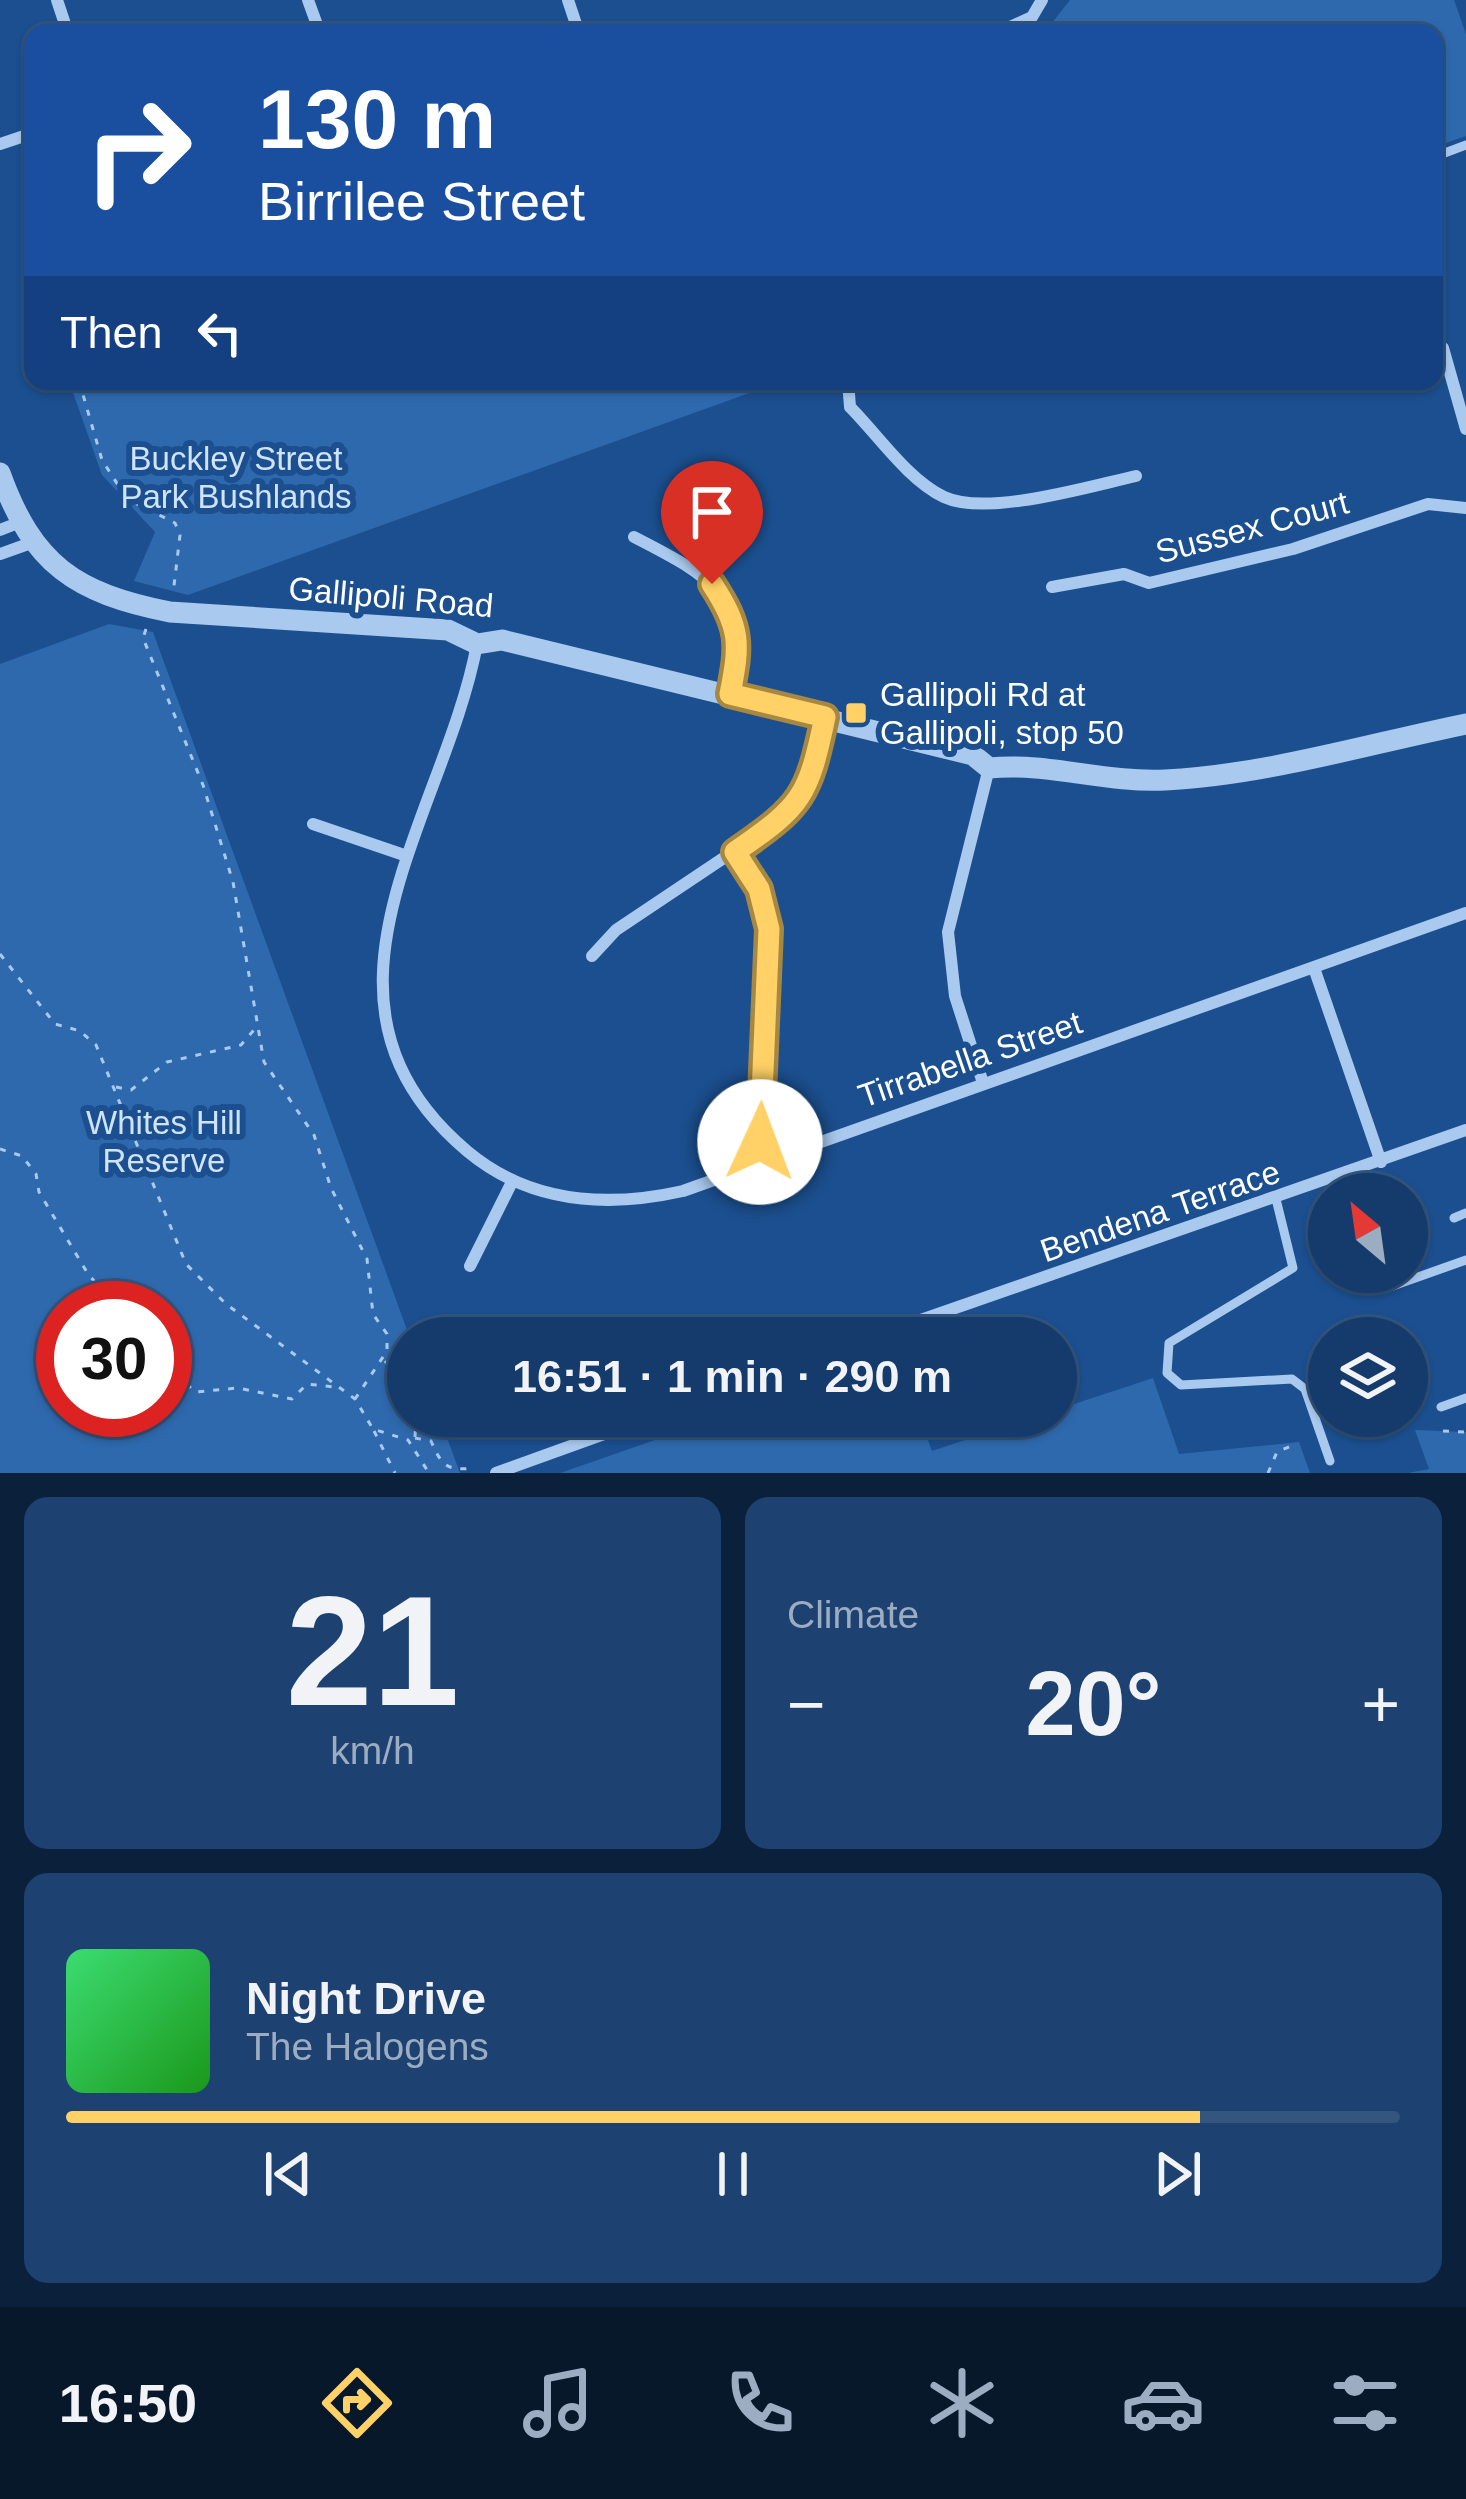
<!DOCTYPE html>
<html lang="en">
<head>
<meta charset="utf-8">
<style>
  :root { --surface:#143b6b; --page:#1d4271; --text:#f1f3f6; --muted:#9dadc1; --line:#33557e; --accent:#ffd166 }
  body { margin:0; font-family:Arial,sans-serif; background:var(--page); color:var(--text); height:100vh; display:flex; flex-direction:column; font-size:45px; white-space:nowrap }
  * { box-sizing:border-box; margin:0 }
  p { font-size:39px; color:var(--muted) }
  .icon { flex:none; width:66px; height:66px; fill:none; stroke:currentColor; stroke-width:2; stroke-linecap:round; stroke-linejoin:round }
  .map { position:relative; height:1473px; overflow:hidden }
  .panel { display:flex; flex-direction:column; gap:24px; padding:24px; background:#0b203b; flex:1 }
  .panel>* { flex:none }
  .banner { position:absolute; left:24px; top:24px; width:1419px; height:366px; border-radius:24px; box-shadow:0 3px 9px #0004,0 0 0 3px var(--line); background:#1a4fa0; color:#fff; overflow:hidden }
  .needle { width:78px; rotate:331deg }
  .controls { position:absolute; left:1308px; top:1173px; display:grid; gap:24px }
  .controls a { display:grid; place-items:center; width:120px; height:120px; border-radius:50%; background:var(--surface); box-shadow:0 3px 9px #0004,0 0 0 3px var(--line); font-size:60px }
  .speed { position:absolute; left:36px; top:1281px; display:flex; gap:24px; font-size:60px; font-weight:700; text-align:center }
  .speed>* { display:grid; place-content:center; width:156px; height:156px; border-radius:50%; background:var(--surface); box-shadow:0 3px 9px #0004,0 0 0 3px var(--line); line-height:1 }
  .speed .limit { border:18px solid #d22; background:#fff; color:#111 }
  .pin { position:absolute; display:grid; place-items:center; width:102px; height:102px; color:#fff; margin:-123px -51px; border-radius:50% 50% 50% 0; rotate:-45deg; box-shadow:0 0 12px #0007 }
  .pin .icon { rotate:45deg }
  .me { position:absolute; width:132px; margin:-66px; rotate:2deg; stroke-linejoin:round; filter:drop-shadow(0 0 9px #0008) }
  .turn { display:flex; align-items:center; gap:42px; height:252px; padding:0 36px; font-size:54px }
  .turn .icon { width:156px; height:156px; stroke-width:2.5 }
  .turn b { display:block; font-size:84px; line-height:102px }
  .then { display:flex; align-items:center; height:114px; padding:0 36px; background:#0003; gap:24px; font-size:45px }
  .big { font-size:90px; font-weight:800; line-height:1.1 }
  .panel .widget { flex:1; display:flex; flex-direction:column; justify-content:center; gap:18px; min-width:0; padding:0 42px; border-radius:24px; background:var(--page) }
  .panel .dial { align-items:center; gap:0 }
  .dial b { font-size:156px; line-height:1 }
  .song { display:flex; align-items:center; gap:36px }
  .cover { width:144px; height:144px; border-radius:18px; background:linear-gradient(135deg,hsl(140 70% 55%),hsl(120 70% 35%)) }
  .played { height:12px; border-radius:6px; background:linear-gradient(90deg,var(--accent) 85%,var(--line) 85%) }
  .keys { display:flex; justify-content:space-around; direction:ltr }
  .heat { display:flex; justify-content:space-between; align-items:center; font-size:66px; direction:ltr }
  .panel .tiles { flex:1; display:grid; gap:24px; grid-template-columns:1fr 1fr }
  .widget:last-child { grid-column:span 2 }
  .trip { position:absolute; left:387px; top:1317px; width:690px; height:120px; border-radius:60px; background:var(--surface); box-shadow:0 3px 9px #0004,0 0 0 3px var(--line); font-weight:800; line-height:120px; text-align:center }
  .menu { display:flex; height:192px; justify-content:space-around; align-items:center; background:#08182b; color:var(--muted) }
  .menu .icon { width:84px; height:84px }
  .menu .on { color:var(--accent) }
  .menu b { font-size:54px; color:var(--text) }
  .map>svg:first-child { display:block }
  .green { fill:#2e69ad; fill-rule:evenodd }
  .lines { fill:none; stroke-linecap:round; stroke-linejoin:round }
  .path { stroke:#a9c9ee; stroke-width:3; stroke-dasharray:6 9; stroke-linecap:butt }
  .service { stroke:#a9c9ee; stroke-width:9 }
  .minor { stroke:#a9c9ee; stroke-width:12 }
  .tertiary { stroke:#a9c9ee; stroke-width:21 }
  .route-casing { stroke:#a68842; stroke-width:30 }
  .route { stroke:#ffd166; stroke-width:21 }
  .poi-dot { fill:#ffd166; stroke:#1b4f8f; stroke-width:4.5 }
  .labels { text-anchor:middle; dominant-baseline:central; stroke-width:12; stroke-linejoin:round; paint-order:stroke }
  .park-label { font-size:33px; fill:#cfe3fa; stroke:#1b4f8f }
  .street-label { font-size:33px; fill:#fff; stroke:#1b4f8f }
  .poi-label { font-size:33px; fill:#fff; stroke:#1b4f8f; text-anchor:start }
</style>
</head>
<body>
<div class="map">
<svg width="1466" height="1473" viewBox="0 0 1466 1473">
  <rect width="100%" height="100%" fill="#1b4f8f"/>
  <path class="green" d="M 1070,0 L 1454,0 L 1466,34 L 1466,136 L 1434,147 L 1434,33 L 1044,33 Z
    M 69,381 L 783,381 L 188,595 L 134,581 L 155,532 L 102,475 Z
    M 109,624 L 153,632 L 410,1338 L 408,1416 L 439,1416 L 460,1473 L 0,1473 L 0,664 ZM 63,1308 L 165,1308 L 165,1410 L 63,1410 Z
    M 1153,1378 L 1179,1454 L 1299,1442 L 1310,1473 L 560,1473 L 724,1416 L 919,1416 L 932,1451 L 1038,1416 L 1056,1416 L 1056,1410 Z
    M 1415,1430 L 1466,1432 L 1466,1473 L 1408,1473 L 1429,1469 Z"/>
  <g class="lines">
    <path class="path" d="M 33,219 L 23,233 L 33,270
      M 79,381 L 102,460 L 127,499 L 175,523 L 180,535 L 173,594
      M 146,629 L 143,638 L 203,785 L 233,882 L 264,1062 L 314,1135 L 331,1188 L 367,1259 L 373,1314 L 387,1334 L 387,1351 L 355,1399
      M 0,954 L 55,1024 L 80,1031 L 96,1045 L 186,1264 L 226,1304 L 355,1399 L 373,1429 L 408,1440 L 429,1473
      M 116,1087 L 131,1090 L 167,1062 L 241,1045 L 259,1024
      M 0,1149 L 22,1156 L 36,1174 L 39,1192 L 88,1274 L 118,1308
      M 385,1361 L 408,1394
      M 165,1363 L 195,1392 L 238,1388 L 292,1399 L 307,1384 L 335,1387
      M 374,1431 L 395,1473
      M 1443,1431 L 1466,1432
      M 415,1437 L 416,1416
      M 415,1438 L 431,1441 C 442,1466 446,1471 474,1468
      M 1268,1473 L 1277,1452 L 1291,1446"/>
    <path class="service" d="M 1434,157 L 1466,145
      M 1276,1199 L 1293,1268 L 1169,1343 L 1167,1373 L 1181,1385 L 1292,1379 L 1305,1389 L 1330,1461
      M 1454,1218 L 1466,1213
      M 1387,1288 L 1466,1260
      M 1441,1407 L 1466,1398"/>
    <path class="minor" d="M 57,0 L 68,33
      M 308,0 L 320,33
      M 568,0 L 579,33
      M 997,33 L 1032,17 L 1042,0
      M 0,144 L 33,133
      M 1443,348 L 1466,429
      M 848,381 L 850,407 C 878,435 908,480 944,497 C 987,517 1090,486 1136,476
      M 0,530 L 18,523
      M 634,537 C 714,578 749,596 730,694
      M 0,554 L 31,543
      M 1052,587 L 1124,574 L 1149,583 L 1293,549 L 1428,504 L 1466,508
      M 477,644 C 445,817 288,1000 467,1151 C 529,1203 607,1208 683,1191 L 1466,913
      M 313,824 L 407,856
      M 735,852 L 759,889 L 769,929 L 760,1142 L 765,1161
      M 592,956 L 616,930 L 779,821 C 811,789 816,761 825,718
      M 1314,968 L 1381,1162
      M 983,1083 L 955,996 L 948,932 L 989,768
      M 470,1266 L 513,1180
      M 869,1338 L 1466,1130
      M 496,1473 L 654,1416"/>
    <path class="tertiary" d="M 0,473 C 33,565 75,593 170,612 L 448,630 L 477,644 L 502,640 L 973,755 L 989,768 C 1048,762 1105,783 1165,780 C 1265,775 1368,744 1466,724"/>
  </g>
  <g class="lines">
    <defs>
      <path id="route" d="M 712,584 C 741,628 740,644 730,694 L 825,717 C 808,797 803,805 735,852 L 759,889 L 769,929 L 760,1142"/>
    </defs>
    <use href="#route" class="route-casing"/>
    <use href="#route" class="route"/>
  </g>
  <rect class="poi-dot" x="844" y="701" width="24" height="24" rx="6"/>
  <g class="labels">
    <g class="park-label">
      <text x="236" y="458">Buckley Street<tspan x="236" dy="38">Park Bushlands</tspan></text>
      <text x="164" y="1122">Whites Hill<tspan x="164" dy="38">Reserve</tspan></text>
    </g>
    <g class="street-label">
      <text transform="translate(1252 527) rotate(-15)">Sussex Court</text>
      <text transform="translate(391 597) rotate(5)">Gallipoli Road</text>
      <text transform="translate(970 1059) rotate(-19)">Tirrabella Street</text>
      <text transform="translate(1160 1211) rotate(-19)">Bendena Terrace</text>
    </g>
    <g class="poi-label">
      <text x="880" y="694">Gallipoli Rd at<tspan x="880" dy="38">Gallipoli, stop 50</tspan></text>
    </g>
  </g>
</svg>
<div class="controls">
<a><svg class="needle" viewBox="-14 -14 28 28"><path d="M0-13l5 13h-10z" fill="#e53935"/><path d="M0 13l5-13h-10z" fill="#9dadc1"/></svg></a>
<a><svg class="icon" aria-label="layers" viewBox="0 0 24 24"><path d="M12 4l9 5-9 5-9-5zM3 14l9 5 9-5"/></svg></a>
</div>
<div class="speed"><div class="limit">30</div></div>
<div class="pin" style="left:712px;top:584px;background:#d93025"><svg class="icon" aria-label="arrive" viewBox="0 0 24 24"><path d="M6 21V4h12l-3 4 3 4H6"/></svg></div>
<svg class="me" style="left:760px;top:1142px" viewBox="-20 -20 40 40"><circle r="19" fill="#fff"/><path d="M0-13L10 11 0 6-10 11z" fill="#ffd166"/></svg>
<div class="trip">16:51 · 1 min · 290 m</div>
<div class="banner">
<div class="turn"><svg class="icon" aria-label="right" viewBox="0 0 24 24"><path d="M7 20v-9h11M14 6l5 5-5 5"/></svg><div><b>130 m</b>Birrilee Street</div></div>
<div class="then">Then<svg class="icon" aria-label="left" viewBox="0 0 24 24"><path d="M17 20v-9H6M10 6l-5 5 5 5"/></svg></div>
</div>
</div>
<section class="panel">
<div class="tiles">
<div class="widget dial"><b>21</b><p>km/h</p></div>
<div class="widget"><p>Climate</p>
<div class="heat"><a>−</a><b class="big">20°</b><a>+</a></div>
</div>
<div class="widget">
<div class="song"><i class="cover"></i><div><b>Night Drive</b><p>The Halogens</p></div></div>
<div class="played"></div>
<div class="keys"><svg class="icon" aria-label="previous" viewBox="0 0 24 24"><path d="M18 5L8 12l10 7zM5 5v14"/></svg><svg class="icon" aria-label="pause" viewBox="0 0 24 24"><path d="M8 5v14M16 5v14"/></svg><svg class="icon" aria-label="next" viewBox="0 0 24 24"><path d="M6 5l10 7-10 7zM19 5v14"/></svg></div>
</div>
</div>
</section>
<nav class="menu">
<b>16:50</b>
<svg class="icon on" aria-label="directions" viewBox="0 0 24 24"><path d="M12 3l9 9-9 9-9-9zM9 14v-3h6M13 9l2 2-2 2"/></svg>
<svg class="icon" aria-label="music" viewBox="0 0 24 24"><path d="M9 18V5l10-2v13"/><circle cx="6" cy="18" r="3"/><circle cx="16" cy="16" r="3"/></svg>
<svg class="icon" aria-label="phone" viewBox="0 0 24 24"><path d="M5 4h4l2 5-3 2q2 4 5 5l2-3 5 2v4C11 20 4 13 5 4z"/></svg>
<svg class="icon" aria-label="climate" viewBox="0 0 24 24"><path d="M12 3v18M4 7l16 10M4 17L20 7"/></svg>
<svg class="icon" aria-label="car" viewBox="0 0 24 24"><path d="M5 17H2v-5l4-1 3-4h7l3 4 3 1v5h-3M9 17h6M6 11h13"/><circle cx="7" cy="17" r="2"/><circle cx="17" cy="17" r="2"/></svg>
<svg class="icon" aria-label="filters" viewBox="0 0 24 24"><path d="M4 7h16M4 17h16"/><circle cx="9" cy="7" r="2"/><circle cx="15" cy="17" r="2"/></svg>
</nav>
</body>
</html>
